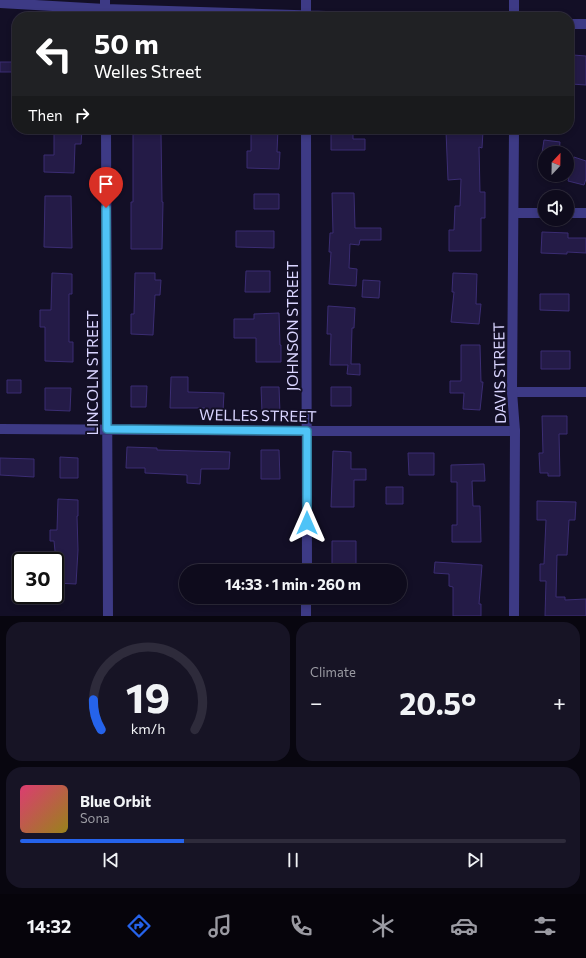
<!DOCTYPE html>
<html lang="en">
<head>
<meta charset="utf-8">
<style>
  :root { --surface:#0e0b1c; --page:#171425; --text:#f1f3f6; --muted:#9b9ba3; --line:#2e2b3b; --accent:#2563eb }
  body { margin:0; font-family:Commissioner,sans-serif; background:var(--page); color:var(--text); height:100vh; display:flex; flex-direction:column; font-size:15px; white-space:nowrap }
  * { box-sizing:border-box; margin:0 }
  p { font-size:13px; color:var(--muted) }
  .icon { flex:none; width:22px; height:22px; fill:none; stroke:currentColor; stroke-width:2; stroke-linecap:round; stroke-linejoin:round }
  .map { position:relative; height:616px; overflow:hidden }
  .details { display:flex; flex-direction:column; gap:6px; padding:6px; background:#08060f; flex:1 }
  .details>* { flex:none }
  .banner { position:absolute; left:12px; top:12px; width:562px; height:122px; border-radius:16px; box-shadow:0 2px 6px #0003,0 0 0 1px var(--line); background:#202124; color:#fff; overflow:hidden }
  .needle { width:26px; rotate:22deg }
  .buttons { position:absolute; left:538px; top:146px; display:grid; gap:8px }
  .buttons a { display:grid; place-items:center; width:36px; height:36px; border-radius:50%; background:var(--surface); box-shadow:0 2px 6px #0003,0 0 0 1px var(--line); font-size:20px }
  .speed { position:absolute; left:12px; top:552px; display:flex; gap:8px; font-size:20px; font-weight:700; text-align:center }
  .speed>* { display:grid; place-content:center; width:52px; height:52px; border-radius:50%; background:var(--surface); box-shadow:0 2px 6px #0003,0 0 0 1px var(--line); line-height:1 }
  .speed .limit { border:2px solid #111; border-radius:6px; background:#fff; color:#111 }
  .pin { position:absolute; display:grid; place-items:center; width:34px; height:34px; color:#fff; margin:-41px -17px; border-radius:50% 50% 50% 0; rotate:-45deg; box-shadow:0 0 4px #0007 }
  .pin .icon { rotate:45deg }
  .me { position:absolute; width:44px; margin:-22px; rotate:0deg; stroke-linejoin:round; filter:drop-shadow(0 0 3px #0008) }
  .turn { display:flex; align-items:center; gap:14px; height:84px; padding:0 16px; font-size:18px }
  .turn .icon { width:52px; height:52px; stroke-width:2.5 }
  .turn b { display:block; font-size:28px; line-height:34px }
  .then { display:flex; align-items:center; height:38px; padding:0 16px; background:#0003; gap:8px; font-size:15px }
  .big { font-size:30px; font-weight:700; line-height:1.1 }
  .details .card { flex:1; display:flex; flex-direction:column; justify-content:center; gap:6px; min-width:0; padding:0 14px; border-radius:16px; background:var(--page) }
  .details .dial { align-items:center; gap:0 }
  .dial svg { height:104px; overflow:visible; fill:none; stroke:var(--line); stroke-width:7; stroke-linecap:round; text-anchor:middle }
  .dial text { fill:var(--text); stroke:none }
  .song { display:flex; align-items:center; gap:12px }
  .cover { width:48px; height:48px; border-radius:6px; background:linear-gradient(135deg,hsl(340 70% 55%),hsl(50 70% 35%)) }
  .played { height:4px; border-radius:2px; background:linear-gradient(90deg,var(--accent) 30%,var(--line) 30%) }
  .keys { display:flex; justify-content:space-around; direction:ltr }
  .heat { display:flex; justify-content:space-between; align-items:center; font-size:22px; direction:ltr }
  .details .tiles { flex:1; display:grid; gap:6px; grid-template-columns:1fr 1fr }
  .card:last-child { grid-column:span 2 }
  .trip { position:absolute; left:179px; top:564px; width:228px; height:40px; border-radius:20px; background:var(--surface); box-shadow:0 2px 6px #0003,0 0 0 1px var(--line); font-weight:700; line-height:40px; text-align:center }
  .tabs { display:flex; height:64px; justify-content:space-around; align-items:center; background:#06040b; color:var(--muted) }
  .tabs .icon { width:28px; height:28px }
  .tabs .current { color:var(--accent) }
  .tabs b { font-size:18px; color:var(--text) }
  .map>svg:first-child { display:block }
  .building { fill:#241b47; stroke:#3b2d73 }
  .lines { fill:none; stroke-linecap:round; stroke-linejoin:round }
  .minor { stroke:#3d3a85; stroke-width:10 }
  .tertiary { stroke:#3d3a85; stroke-width:10 }
  .route-casing { stroke:#337fa1; stroke-width:10 }
  .route { stroke:#4fc3f7; stroke-width:7 }
  .labels { text-anchor:middle; dominant-baseline:central; stroke-width:4; stroke-linejoin:round; paint-order:stroke }
  .street-label { font-size:15px; fill:#d9d4ff; stroke:#130f26 }
</style>
</head>
<body>
<div class="map">
<svg width="586" height="616" viewBox="0 0 586 616">
  <rect width="100%" height="100%" fill="#130f26"/>
  <path class="building" d="M 573,55 L 586,56 L 586,85 L 571,84 Z
    M 0,62 L 17,62 L 17,72 L 0,72 Z
    M 54,129 L 82,129 L 81,144 L 75,144 L 74,173 L 44,172 L 44,155 L 54,155 Z
    M 251,129 L 278,129 L 277,152 L 280,152 L 279,169 L 247,168 L 247,151 L 251,151 Z
    M 331,131 L 353,131 L 353,139 L 365,139 L 365,150 L 331,150 Z
    M 446,131 L 483,131 L 482,148 L 479,147 L 480,192 L 485,192 L 485,218 L 481,218 L 481,251 L 449,251 L 449,230 L 454,230 L 455,206 L 460,206 L 461,179 L 448,180 Z
    M 133,133 L 161,133 L 162,202 L 163,202 L 162,249 L 131,249 L 131,202 L 133,202 Z
    M 544,140 L 560,142 L 559,153 L 542,153 Z
    M 574,157 L 586,161 L 586,179 L 584,185 L 568,181 Z
    M 332,193 L 354,193 L 355,228 L 381,228 L 381,240 L 360,240 L 359,245 L 350,244 L 349,268 L 357,269 L 356,286 L 329,284 L 331,252 L 329,252 L 330,233 L 333,233 Z
    M 254,194 L 279,194 L 279,209 L 254,209 Z
    M 45,196 L 71,196 L 72,248 L 44,247 Z
    M 236,231 L 274,231 L 274,248 L 236,247 Z
    M 542,232 L 568,233 L 568,238 L 586,238 L 586,253 L 567,252 L 567,254 L 541,253 Z
    M 246,271 L 270,271 L 270,292 L 245,292 Z
    M 52,273 L 72,274 L 72,294 L 69,294 L 69,342 L 73,342 L 73,362 L 45,361 L 45,327 L 40,327 L 40,310 L 51,310 Z
    M 135,273 L 155,273 L 155,280 L 161,280 L 160,295 L 155,295 L 153,335 L 131,334 L 131,314 L 134,314 Z
    M 453,273 L 477,274 L 476,304 L 481,304 L 479,324 L 451,322 L 454,292 L 452,292 Z
    M 363,280 L 380,281 L 379,298 L 362,297 Z
    M 540,294 L 569,294 L 569,311 L 540,310 Z
    M 328,306 L 355,308 L 354,328 L 352,328 L 351,364 L 360,364 L 360,375 L 347,374 L 348,365 L 330,365 L 331,334 L 327,334 Z
    M 279,313 L 280,345 L 281,345 L 281,362 L 256,362 L 256,338 L 234,338 L 234,319 L 254,319 L 254,314 Z
    M 461,345 L 480,345 L 481,382 L 483,382 L 480,410 L 463,409 L 464,393 L 450,393 L 450,381 L 461,381 Z
    M 541,351 L 570,351 L 570,369 L 541,369 Z
    M 171,377 L 188,377 L 188,392 L 224,393 L 223,411 L 205,411 L 205,408 L 170,408 Z
    M 7,380 L 21,380 L 21,393 L 7,393 Z
    M 131,386 L 147,386 L 146,407 L 131,407 Z
    M 261,387 L 279,387 L 280,413 L 262,413 Z
    M 331,387 L 351,387 L 351,406 L 331,406 Z
    M 45,388 L 71,388 L 70,411 L 45,410 Z
    M 542,416 L 567,416 L 567,434 L 559,434 L 560,476 L 548,476 L 548,473 L 540,473 L 539,453 L 543,453 Z
    M 127,447 L 157,448 L 157,450 L 230,452 L 229,469 L 201,469 L 200,484 L 187,483 L 187,475 L 145,473 L 145,468 L 126,468 Z
    M 261,450 L 279,450 L 280,479 L 261,479 Z
    M 333,451 L 351,452 L 351,469 L 366,469 L 366,480 L 354,480 L 354,507 L 331,507 Z
    M 408,453 L 434,453 L 434,475 L 409,475 Z
    M 60,457 L 78,458 L 78,478 L 60,478 Z
    M 0,458 L 34,459 L 34,477 L 0,475 Z
    M 484,464 L 485,481 L 472,481 L 473,506 L 480,506 L 481,542 L 452,542 L 452,525 L 457,525 L 457,482 L 451,482 L 451,465 Z
    M 386,487 L 403,487 L 403,504 L 386,504 Z
    M 58,499 L 78,500 L 78,516 L 77,516 L 78,550 L 76,584 L 55,583 L 55,551 L 54,541 L 50,541 L 50,530 L 57,530 Z
    M 537,501 L 576,502 L 575,520 L 569,520 L 567,555 L 557,555 L 556,597 L 565,597 L 565,600 L 586,599 L 586,616 L 545,616 L 546,581 L 540,581 L 540,564 L 544,564 L 546,520 L 537,520 Z
    M 332,541 L 356,541 L 356,571 L 332,571 Z
    M 435,562 L 482,565 L 479,604 L 481,604 L 481,616 L 453,616 L 453,587 L 449,586 L 449,574 L 434,573 Z"/>
  <g class="lines">
    <path class="minor" d="M 105,0 L 105,17
      M 306,0 L 306,17
      M 0,3 L 105,9 L 358,17
      M 569,24 L 586,24
      M 106,129 L 108,616
      M 306,129 L 307,571
      M 514,213 L 545,213
      M 567,213 L 586,213
      M 512,392 L 586,392
      M 0,429 L 318,431 L 515,431
      M 306,616 L 306,597"/>
    <path class="tertiary" d="M 514,0 L 514,17
      M 514,129 L 512,392 L 515,431 L 514,616"/>
  </g>
  <g class="lines">
    <defs>
      <path id="route" d="M 106,208 L 107,429 L 307,431 L 307,523"/>
    </defs>
    <use href="#route" class="route-casing"/>
    <use href="#route" class="route"/>
  </g>
  <g class="labels">
    <g class="street-label">
      <text transform="translate(292 326) rotate(-90)">JOHNSON STREET</text>
      <text transform="translate(92 373) rotate(-90)">LINCOLN STREET</text>
      <text transform="translate(499 373) rotate(-91)">DAVIS STREET</text>
      <text transform="translate(258 415) rotate(1)">WELLES STREET</text>
    </g>
  </g>
</svg>
<div class="buttons">
<a><svg class="needle" viewBox="-14 -14 28 28"><path d="M0-13l5 13h-10z" fill="#e53935"/><path d="M0 13l5-13h-10z" fill="#9b9ba3"/></svg></a>
<a><svg class="icon" aria-label="sound" viewBox="0 0 24 24"><path d="M4 9h4l5-4v14l-5-4H4zM17 9q2 3 0 6"/></svg></a>
</div>
<div class="speed"><div class="limit">30</div></div>
<div class="pin" style="left:106px;top:208px;background:#d93025"><svg class="icon" aria-label="arrive" viewBox="0 0 24 24"><path d="M6 21V4h12l-3 4 3 4H6"/></svg></div>
<svg class="me" style="left:307px;top:523px" viewBox="-20 -20 40 40"><path d="M0-17L14 15 0 8-14 15z" fill="#4fc3f7" stroke="#fff" stroke-width="4"/></svg>
<div class="trip">14:33 · 1 min · 260 m</div>
<div class="banner">
<div class="turn"><svg class="icon" aria-label="left" viewBox="0 0 24 24"><path d="M17 20v-9H6M10 6l-5 5 5 5"/></svg><div><b>50 m</b>Welles Street</div></div>
<div class="then">Then<svg class="icon" aria-label="right" viewBox="0 0 24 24"><path d="M7 20v-9h11M14 6l5 5-5 5"/></svg></div>
</div>
</div>
<section class="details">
<div class="tiles">
<div class="card dial"><svg viewBox="0 0 100 80">
<path d="M14 69A42 42 0 1 1 86 69"/>
<path d="M14 69A42 42 0 0 1 8 46" stroke="#2563eb"/>
<text x="50" y="56" font-size="32" font-weight="700">19</text>
<text x="50" y="72" font-size="11">km/h</text>
</svg></div>
<div class="card"><p>Climate</p>
<div class="heat"><a>−</a><b class="big">20.5°</b><a>+</a></div>
</div>
<div class="card">
<div class="song"><i class="cover"></i><div><b>Blue Orbit</b><p>Sona</p></div></div>
<div class="played"></div>
<div class="keys"><svg class="icon" aria-label="previous" viewBox="0 0 24 24"><path d="M18 5L8 12l10 7zM5 5v14"/></svg><svg class="icon" aria-label="pause" viewBox="0 0 24 24"><path d="M8 5v14M16 5v14"/></svg><svg class="icon" aria-label="next" viewBox="0 0 24 24"><path d="M6 5l10 7-10 7zM19 5v14"/></svg></div>
</div>
</div>
</section>
<nav class="tabs">
<b>14:32</b>
<svg class="icon current" aria-label="directions" viewBox="0 0 24 24"><path d="M12 3l9 9-9 9-9-9zM9 14v-3h6M13 9l2 2-2 2"/></svg>
<svg class="icon" aria-label="music" viewBox="0 0 24 24"><path d="M9 18V5l10-2v13"/><circle cx="6" cy="18" r="3"/><circle cx="16" cy="16" r="3"/></svg>
<svg class="icon" aria-label="phone" viewBox="0 0 24 24"><path d="M5 4h4l2 5-3 2q2 4 5 5l2-3 5 2v4C11 20 4 13 5 4z"/></svg>
<svg class="icon" aria-label="climate" viewBox="0 0 24 24"><path d="M12 3v18M4 7l16 10M4 17L20 7"/></svg>
<svg class="icon" aria-label="car" viewBox="0 0 24 24"><path d="M5 17H2v-5l4-1 3-4h7l3 4 3 1v5h-3M9 17h6M6 11h13"/><circle cx="7" cy="17" r="2"/><circle cx="17" cy="17" r="2"/></svg>
<svg class="icon" aria-label="filters" viewBox="0 0 24 24"><path d="M4 7h16M4 17h16"/><circle cx="9" cy="7" r="2"/><circle cx="15" cy="17" r="2"/></svg>
</nav>
</body>
</html>
